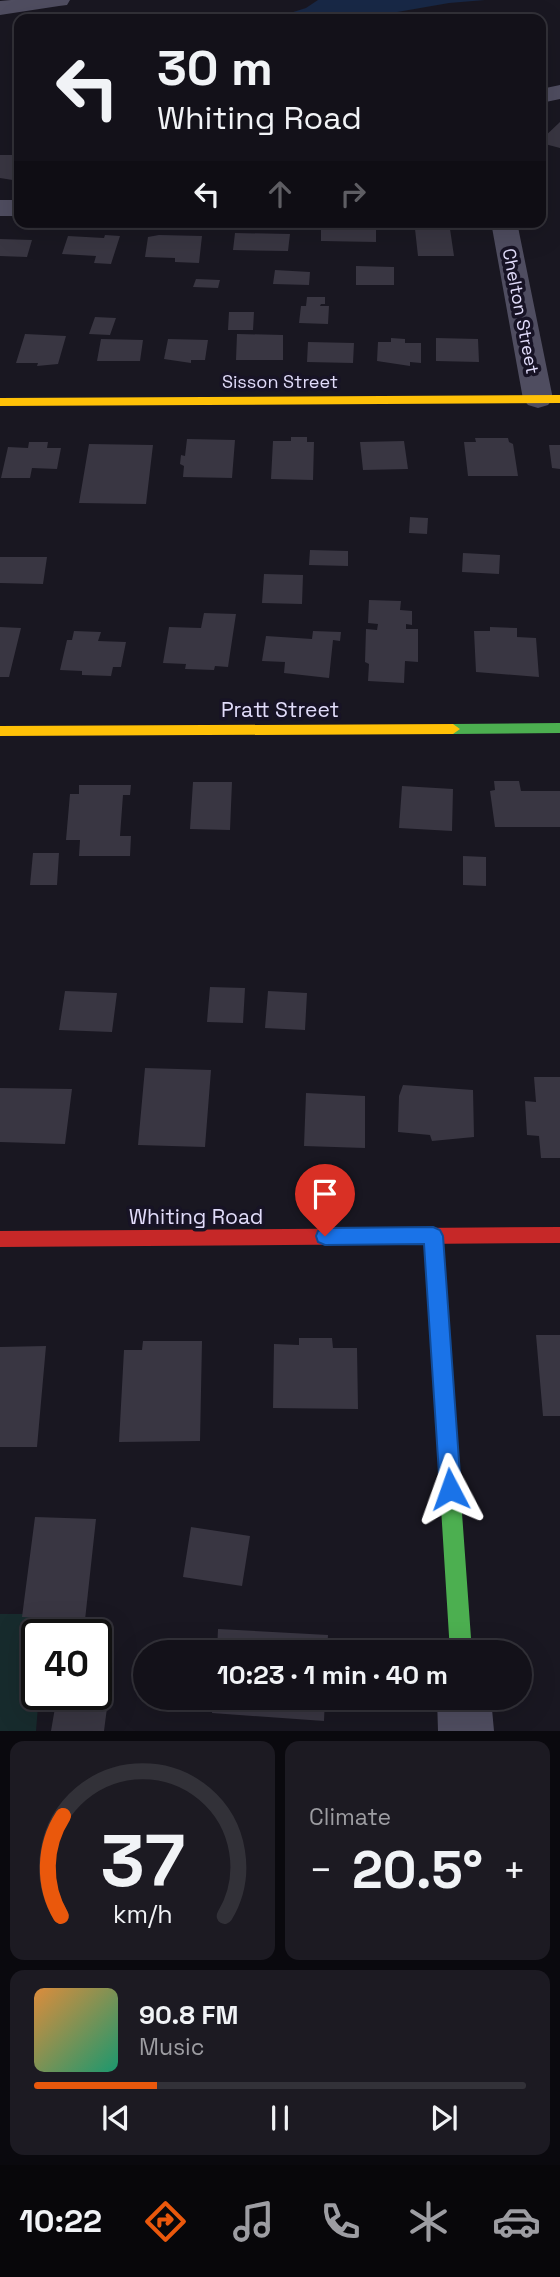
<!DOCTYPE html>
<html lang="en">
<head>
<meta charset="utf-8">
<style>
  :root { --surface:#131119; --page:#1c1a22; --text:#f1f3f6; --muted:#9d9da2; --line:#323138; --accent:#ea580c }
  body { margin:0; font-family:"Space Grotesk",sans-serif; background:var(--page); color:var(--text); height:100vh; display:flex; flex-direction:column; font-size:26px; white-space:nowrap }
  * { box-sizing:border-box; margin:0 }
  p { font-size:23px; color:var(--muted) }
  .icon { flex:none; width:38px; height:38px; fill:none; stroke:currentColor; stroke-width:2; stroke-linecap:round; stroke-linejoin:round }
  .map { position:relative; height:1731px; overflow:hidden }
  .sheet { display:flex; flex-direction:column; gap:10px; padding:10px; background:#0a090e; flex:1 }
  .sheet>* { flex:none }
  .top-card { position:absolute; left:14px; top:14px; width:532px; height:214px; border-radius:14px; box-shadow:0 7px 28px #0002,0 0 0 2px var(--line); background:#131119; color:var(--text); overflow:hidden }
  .speed { position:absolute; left:21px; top:1619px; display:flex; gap:14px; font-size:35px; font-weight:700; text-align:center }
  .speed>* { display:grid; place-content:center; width:91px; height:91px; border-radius:50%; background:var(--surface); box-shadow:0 7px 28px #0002,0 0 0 2px var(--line); line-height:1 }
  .speed .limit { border:4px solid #111; border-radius:10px; background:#fff; color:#111 }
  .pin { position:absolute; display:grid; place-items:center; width:60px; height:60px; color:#fff; margin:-72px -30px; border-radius:50% 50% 50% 0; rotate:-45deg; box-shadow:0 0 7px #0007 }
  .pin .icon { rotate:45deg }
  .me { position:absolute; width:77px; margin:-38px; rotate:356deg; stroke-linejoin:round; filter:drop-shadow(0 0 5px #0008) }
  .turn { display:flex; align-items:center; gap:24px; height:147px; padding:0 28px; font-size:32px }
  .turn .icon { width:91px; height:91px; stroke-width:2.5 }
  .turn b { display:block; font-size:49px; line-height:60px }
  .lanes { display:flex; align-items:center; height:66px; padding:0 28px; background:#0003; justify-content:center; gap:35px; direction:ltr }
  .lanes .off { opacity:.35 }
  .big { font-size:52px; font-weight:700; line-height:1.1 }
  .sheet .widget { flex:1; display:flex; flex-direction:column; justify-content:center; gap:10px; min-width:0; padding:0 24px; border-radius:14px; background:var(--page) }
  .sheet .dial { align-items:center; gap:0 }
  .dial svg { height:182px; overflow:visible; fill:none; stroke:var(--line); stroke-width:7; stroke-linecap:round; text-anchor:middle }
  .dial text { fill:var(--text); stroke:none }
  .song { display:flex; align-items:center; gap:21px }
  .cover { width:84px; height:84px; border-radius:10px; background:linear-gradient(135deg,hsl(30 70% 55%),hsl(160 70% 35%)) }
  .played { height:7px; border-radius:4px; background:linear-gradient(90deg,var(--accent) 25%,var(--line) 25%) }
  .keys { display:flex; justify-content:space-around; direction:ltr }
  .heat { display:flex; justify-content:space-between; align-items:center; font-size:38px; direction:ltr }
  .sheet .tiles { flex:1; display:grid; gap:10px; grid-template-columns:1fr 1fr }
  .widget:last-child { grid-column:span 2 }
  .trip { position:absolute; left:133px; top:1640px; width:399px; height:70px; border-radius:35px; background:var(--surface); box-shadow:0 7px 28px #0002,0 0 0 2px var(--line); font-weight:700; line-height:70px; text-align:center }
  .menu { display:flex; height:112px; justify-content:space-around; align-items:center; background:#08070a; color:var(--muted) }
  .menu .icon { width:49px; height:49px }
  .menu .selected { color:var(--accent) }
  .menu b { font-size:32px; color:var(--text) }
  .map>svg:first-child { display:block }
  .green { fill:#172b2d }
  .water { fill:#182846 }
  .building { fill:#393642 }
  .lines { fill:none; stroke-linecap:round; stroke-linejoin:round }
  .street { fill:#4f4d60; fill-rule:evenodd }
  .fast { fill:#4caf50; fill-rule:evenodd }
  .slow { fill:#ffc107; fill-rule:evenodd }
  .jam { fill:#c62828; fill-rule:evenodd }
  .route { fill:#1a73e8; stroke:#114b97; stroke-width:2 }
  .labels { text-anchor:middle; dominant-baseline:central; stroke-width:7; stroke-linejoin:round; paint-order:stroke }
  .far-street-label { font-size:18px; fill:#e1dcfa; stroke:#171325 }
  .street-label { font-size:21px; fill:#e1dcfa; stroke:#171325 }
</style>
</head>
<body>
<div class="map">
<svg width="560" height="1731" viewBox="0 0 560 1731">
  <rect width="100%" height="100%" fill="#191721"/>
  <path class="green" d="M 0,1614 L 46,1614 L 44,1634 L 37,1634 L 37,1694 L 39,1694 L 36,1731 L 0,1731 Z"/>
  <path class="water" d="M 318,0 L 485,0 L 449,3 L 357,19 L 271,19 L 306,8 Z"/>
  <path class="building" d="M 560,122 L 560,148 L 541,143 L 541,140 Z
    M 0,155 L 19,155 L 19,181 L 0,178 Z
    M 321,225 L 376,226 L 376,242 L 321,241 Z
    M 415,229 L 450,229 L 454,256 L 418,256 Z
    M 235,233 L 290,234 L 288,251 L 233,250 Z
    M 105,235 L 120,236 L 111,264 L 94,263 L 96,256 L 62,254 L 68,236 L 104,238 Z
    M 159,235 L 202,236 L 199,263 L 175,262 L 175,258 L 145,257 L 148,237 Z
    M 0,239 L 32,240 L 27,257 L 0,256 Z
    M 356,266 L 394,267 L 394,285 L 356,285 Z
    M 275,270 L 310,272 L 309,285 L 273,284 Z
    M 196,279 L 220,280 L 218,288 L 193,287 Z
    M 307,297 L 325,297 L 325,304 L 321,304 L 320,306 L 329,306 L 328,324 L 299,323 L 301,306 L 306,306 Z
    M 229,312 L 254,312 L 253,330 L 228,330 Z
    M 95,317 L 116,318 L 110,335 L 89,334 Z
    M 25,334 L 66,336 L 58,364 L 37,366 L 38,363 L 16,363 Z
    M 237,334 L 283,335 L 283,360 L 236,360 Z
    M 391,338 L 405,339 L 405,343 L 421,343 L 421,363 L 410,362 L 410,366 L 377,361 L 378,342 L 391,342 Z
    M 436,338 L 478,339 L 479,362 L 436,361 Z
    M 101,339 L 143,340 L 140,361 L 97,361 Z
    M 168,339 L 208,340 L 205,360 L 191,360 L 191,363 L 164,359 Z
    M 308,342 L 354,343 L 353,363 L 307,362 Z
    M 291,437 L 307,437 L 307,442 L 314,442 L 313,480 L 271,479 L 273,441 L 291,441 Z
    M 475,438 L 508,438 L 509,442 L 513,444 L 518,476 L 468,476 L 464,442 L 476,442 Z
    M 187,439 L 235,440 L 232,478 L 183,477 L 184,466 L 180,464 L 181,455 L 185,456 Z
    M 404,441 L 408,469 L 363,470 L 360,442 Z
    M 29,442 L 48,442 L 47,448 L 61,448 L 57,469 L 32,468 L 30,478 L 1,478 L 8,447 L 28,448 Z
    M 89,444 L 153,445 L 146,504 L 79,503 Z
    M 549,445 L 560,445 L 560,469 L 552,468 Z
    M 410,517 L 428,518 L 427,534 L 409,533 Z
    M 310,550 L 348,551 L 348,566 L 309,565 Z
    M 463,553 L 500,555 L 499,574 L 462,572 Z
    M 0,557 L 47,557 L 43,584 L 0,583 Z
    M 264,574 L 303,575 L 302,604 L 262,603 Z
    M 369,600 L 401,601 L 400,610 L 412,611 L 412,625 L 406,624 L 406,629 L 418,629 L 418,662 L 405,661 L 404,683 L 368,681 L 369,664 L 365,662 L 366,629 L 377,630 L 378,624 L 368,623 Z
    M 204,613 L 236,614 L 228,667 L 215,666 L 214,670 L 185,669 L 186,664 L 163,663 L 169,627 L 201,628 Z
    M 0,627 L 21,628 L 9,677 L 0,677 Z
    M 490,627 L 517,628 L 517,637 L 536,638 L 539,677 L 476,672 L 474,631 L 490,631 Z
    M 74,631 L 101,632 L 98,641 L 126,642 L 121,667 L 113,667 L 111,676 L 82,675 L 82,671 L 60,670 L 67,640 L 72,640 Z
    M 313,631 L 341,632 L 340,641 L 333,640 L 329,678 L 284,673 L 285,662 L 262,661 L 266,636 L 312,639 Z
    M 494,781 L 519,781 L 521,791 L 560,791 L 560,827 L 495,827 L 490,791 L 495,790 Z
    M 193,782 L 232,782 L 230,830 L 190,829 Z
    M 79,785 L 131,785 L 130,795 L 123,795 L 120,836 L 131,836 L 130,856 L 79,856 L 80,840 L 66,840 L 70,794 L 79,794 Z
    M 402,786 L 453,789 L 452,831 L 399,828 Z
    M 33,853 L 59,853 L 57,885 L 30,885 Z
    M 463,856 L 486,857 L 486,886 L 463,885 Z
    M 210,987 L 245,988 L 243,1023 L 207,1022 Z
    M 65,991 L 117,993 L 112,1032 L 59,1030 Z
    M 268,991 L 307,993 L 305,1030 L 265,1028 Z
    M 145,1068 L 211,1070 L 205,1147 L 138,1145 Z
    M 534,1077 L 560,1077 L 560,1158 L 541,1158 L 539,1136 L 527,1135 L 525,1101 L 536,1102 Z
    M 403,1085 L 473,1090 L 474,1137 L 432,1141 L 430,1135 L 398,1132 L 399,1096 Z
    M 0,1088 L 72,1089 L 65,1144 L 0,1142 Z
    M 306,1093 L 365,1096 L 365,1148 L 304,1146 Z
    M 536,1335 L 560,1335 L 560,1416 L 543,1416 Z
    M 299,1338 L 332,1338 L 333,1348 L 357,1348 L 358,1409 L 273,1408 L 274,1344 L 299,1345 Z
    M 143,1341 L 202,1341 L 200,1441 L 119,1442 L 124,1350 L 142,1350 Z
    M 46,1346 L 37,1447 L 0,1447 L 0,1347 Z
    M 35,1517 L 96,1519 L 85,1620 L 22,1617 Z
    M 191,1527 L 250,1536 L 242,1586 L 183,1577 Z
    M 218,1629 L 328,1635 L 327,1652 L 217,1652 Z
    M 57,1696 L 108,1700 L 104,1731 L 51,1731 Z
    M 213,1698 L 325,1698 L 324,1721 L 212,1713 Z"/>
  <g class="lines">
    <path class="street" d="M 11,0 L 70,0 L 67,5 L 59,6 L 0,15 L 0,1 Z
      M 560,85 L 560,99 L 541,103 L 541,89 Z
      M 0,200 L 19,200 L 19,216 L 0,216 Z
      M 491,222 L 517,222 L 553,399 L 548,405 L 538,408 L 528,405 L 523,399 Z
      M 437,1698 L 491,1698 L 494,1731 L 438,1731 Z"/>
    <path class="fast" d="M 560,723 L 560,733 L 453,734 L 446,729 L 453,724 Z
      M 433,1227 L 440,1229 L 442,1235 L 472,1652 L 450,1652 L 424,1235 L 426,1229 Z"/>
    <path class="slow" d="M 560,395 L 560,403 L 0,406 L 0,398 Z
      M 453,724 L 460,729 L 453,734 L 0,736 L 0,726 Z"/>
    <path class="jam" d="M 560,1227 L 560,1243 L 0,1247 L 0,1231 Z"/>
  </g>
  <path class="route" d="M 433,1227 L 440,1230 L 443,1236 L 461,1489 L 458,1496 L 450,1499 L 443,1496 L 440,1489 L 424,1244 L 325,1245 L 318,1242 L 316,1236 L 318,1231 L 325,1228 Z"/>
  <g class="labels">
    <g class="far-street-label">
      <text transform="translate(521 311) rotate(79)">Chelton Street</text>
      <text x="280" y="381">Sisson Street</text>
    </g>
    <g class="street-label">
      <text x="280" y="709">Pratt Street</text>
      <text x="196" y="1216">Whiting Road</text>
    </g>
  </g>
</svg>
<div class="speed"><div class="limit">40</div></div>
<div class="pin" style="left:325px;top:1236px;background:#d93025"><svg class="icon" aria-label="arrive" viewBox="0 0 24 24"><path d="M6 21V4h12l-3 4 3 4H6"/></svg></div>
<svg class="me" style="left:450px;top:1489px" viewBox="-20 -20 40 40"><path d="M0-17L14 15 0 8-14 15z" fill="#1a73e8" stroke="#fff" stroke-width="4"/></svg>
<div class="trip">10:23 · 1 min · 40 m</div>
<div class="top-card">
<div class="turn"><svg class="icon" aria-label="left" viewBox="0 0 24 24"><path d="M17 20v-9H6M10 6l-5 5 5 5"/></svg><div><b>30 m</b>Whiting Road</div></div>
<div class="lanes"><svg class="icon" aria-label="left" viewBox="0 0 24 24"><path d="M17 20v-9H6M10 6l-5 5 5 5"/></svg><svg class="icon off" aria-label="ahead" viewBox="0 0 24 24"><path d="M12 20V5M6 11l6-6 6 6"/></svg><svg class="icon off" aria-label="right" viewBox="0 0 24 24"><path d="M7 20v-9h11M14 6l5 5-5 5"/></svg></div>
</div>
</div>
<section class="sheet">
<div class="tiles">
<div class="widget dial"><svg viewBox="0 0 100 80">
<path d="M14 69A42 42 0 1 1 86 69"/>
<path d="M14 69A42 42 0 0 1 15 25" stroke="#ea580c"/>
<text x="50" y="56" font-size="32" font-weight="700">37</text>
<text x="50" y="72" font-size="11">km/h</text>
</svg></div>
<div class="widget"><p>Climate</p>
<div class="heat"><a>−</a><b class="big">20.5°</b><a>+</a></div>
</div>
<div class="widget">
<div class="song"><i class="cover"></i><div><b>90.8 FM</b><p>Music</p></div></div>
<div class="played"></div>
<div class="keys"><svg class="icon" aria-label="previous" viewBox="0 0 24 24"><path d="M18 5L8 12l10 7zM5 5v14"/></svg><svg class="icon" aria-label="pause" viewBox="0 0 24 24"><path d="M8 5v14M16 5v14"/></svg><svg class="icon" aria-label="next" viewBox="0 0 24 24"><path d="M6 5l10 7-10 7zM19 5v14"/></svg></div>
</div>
</div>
</section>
<nav class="menu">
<b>10:22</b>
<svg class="icon selected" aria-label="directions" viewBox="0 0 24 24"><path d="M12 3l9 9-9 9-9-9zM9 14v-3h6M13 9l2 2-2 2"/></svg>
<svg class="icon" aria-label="music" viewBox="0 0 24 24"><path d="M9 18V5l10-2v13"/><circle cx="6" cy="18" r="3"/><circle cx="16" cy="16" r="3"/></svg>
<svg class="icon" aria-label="phone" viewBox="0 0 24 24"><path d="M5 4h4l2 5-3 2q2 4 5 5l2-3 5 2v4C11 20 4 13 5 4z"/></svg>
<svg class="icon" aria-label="climate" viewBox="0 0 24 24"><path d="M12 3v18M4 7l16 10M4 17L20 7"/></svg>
<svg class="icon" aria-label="car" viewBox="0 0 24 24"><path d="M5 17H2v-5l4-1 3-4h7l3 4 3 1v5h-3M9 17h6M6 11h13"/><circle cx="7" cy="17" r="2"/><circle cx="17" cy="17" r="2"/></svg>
</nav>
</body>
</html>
